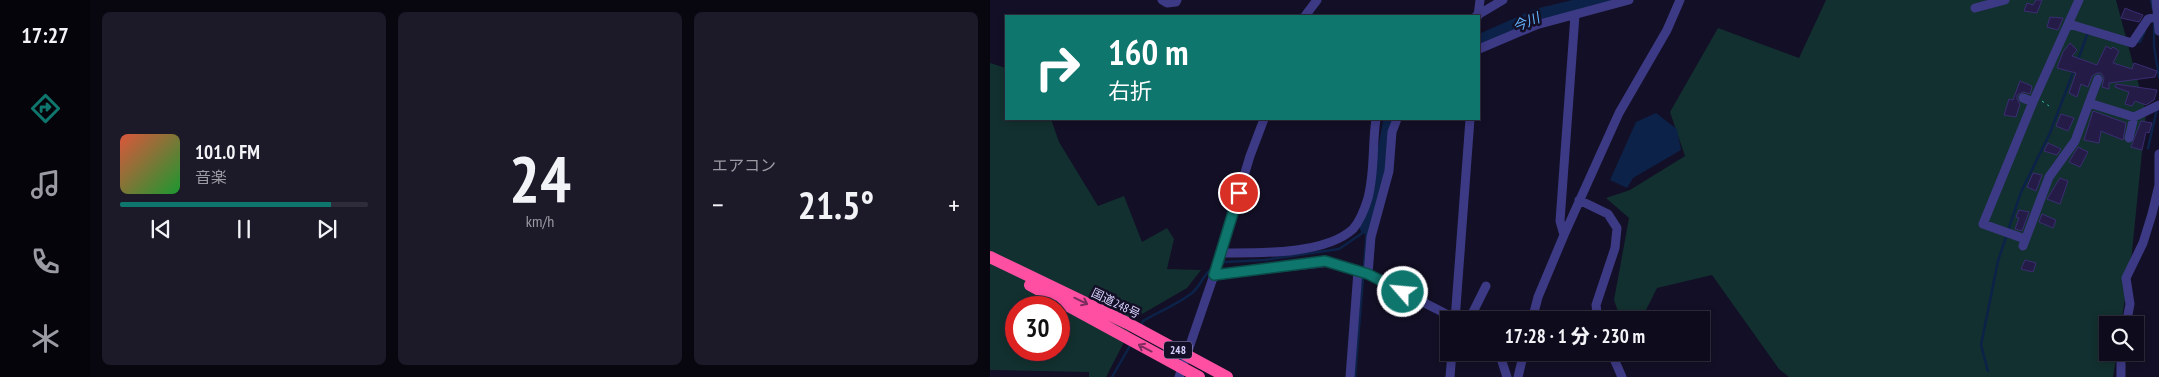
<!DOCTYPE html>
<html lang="ja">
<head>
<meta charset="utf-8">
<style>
  :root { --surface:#0e0b1c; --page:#1c1929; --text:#f1f3f6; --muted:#9b9ba3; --line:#2e2b3b; --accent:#0f766e }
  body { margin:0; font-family:"PT Sans Narrow","Noto Sans JP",sans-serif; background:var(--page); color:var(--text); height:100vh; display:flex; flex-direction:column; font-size:19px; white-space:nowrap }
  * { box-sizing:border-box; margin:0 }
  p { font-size:16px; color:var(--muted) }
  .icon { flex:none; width:28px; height:28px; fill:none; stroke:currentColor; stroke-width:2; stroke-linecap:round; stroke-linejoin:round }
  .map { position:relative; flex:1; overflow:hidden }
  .details { display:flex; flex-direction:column; gap:12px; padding:12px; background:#08060f; width:900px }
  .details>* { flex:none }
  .top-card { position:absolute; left:15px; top:15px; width:475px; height:105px; border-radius:0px; box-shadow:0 2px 8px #0003,0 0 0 1px var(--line); background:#0f766e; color:#fff; overflow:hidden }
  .controls { position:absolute; left:1109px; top:316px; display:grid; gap:10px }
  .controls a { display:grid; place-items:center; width:45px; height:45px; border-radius:0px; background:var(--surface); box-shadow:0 2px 8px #0003,0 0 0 1px var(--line); font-size:25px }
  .speed { position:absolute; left:15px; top:296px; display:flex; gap:10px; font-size:25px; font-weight:700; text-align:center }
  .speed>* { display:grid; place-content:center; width:65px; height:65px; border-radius:50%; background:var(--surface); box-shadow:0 2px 8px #0003,0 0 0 1px var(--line); line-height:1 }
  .speed .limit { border:8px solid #d22; background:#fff; color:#111 }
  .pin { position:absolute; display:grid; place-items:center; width:42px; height:42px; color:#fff; margin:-21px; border:2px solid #fff; border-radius:50%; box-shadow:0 1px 5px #0007 }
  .me { position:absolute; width:55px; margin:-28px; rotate:297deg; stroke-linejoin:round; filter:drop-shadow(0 0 4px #0008) }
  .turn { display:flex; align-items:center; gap:18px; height:105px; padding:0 20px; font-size:22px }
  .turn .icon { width:65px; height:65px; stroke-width:2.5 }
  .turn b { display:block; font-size:35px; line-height:42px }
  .big { font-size:38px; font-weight:800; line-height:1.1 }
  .details .card { flex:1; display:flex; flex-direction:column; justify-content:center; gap:8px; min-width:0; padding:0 18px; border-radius:8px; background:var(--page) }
  .details .dial { align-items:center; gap:0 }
  .dial b { font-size:65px; line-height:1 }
  .song { display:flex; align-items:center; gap:15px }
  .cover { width:60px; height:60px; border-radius:8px; background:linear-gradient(135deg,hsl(10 70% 55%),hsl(130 70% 35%)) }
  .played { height:5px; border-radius:2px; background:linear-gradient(90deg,var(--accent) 85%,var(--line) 85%) }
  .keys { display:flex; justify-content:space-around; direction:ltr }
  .heat { display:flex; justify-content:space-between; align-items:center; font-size:28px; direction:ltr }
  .details .tiles { flex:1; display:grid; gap:12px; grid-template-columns:repeat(3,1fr) }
  .trip { position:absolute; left:450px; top:311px; width:270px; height:50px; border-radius:0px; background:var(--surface); box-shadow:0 2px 8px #0003,0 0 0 1px var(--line); font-weight:800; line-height:50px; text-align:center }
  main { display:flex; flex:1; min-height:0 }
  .tabs { display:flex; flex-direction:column; width:90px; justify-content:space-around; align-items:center; background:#06040b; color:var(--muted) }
  .tabs .icon { width:35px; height:35px }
  .tabs .on { color:var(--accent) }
  .tabs b { font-size:22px; color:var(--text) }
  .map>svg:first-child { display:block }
  .green { fill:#12302f; fill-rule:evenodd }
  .water { fill:#0c2248 }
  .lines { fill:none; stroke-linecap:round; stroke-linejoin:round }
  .stream { stroke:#0c2248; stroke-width:2.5 }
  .river { stroke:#0c2248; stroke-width:15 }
  .building { fill:#241b47; stroke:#3b2d73 }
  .path { stroke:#2fb8b0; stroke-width:1; stroke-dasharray:2.5 4; stroke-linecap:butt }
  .minor { stroke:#3d3a85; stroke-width:9 }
  .highway { stroke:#ff4fa3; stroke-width:12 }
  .oneway { stroke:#7d2c5e }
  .route-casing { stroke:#0a4d48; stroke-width:12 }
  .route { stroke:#0f766e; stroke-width:9 }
  .labels { text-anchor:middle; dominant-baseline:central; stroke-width:5; stroke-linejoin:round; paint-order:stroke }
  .shield { fill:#130f26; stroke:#9e99be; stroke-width:1 }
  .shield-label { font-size:11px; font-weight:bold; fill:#d9d4ff }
  .street-label { font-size:12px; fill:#d9d4ff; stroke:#130f26 }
  .water-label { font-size:14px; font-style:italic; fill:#62b6ff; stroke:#130f26 }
</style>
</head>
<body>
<main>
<nav class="tabs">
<b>17:27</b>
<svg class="icon on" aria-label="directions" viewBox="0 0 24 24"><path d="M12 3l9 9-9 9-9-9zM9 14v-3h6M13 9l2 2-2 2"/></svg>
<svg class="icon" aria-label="music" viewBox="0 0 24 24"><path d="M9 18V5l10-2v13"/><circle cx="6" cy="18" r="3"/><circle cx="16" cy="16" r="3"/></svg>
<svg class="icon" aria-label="phone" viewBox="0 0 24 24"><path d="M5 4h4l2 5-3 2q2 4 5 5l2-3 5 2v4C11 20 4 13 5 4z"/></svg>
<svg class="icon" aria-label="climate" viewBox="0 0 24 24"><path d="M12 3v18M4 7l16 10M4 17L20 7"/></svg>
</nav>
<section class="details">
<div class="tiles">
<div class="card">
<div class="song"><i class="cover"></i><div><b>101.0 FM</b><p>音楽</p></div></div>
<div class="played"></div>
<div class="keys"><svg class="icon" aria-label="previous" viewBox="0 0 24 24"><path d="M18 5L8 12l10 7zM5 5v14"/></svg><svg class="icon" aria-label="pause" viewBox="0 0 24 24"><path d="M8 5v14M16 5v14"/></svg><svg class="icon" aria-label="next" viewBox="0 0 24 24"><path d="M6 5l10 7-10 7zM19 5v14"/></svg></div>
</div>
<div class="card dial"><b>24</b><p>km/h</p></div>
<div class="card"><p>エアコン</p>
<div class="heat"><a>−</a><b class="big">21.5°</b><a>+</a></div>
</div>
</div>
</section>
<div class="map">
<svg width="1169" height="377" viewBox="0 0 1169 377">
  <rect width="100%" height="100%" fill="#130f26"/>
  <path class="green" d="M 836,0 L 1126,0 L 1156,112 L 1142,252 L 1131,325 L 1118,325 L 1118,352 L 1127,353 L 1123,377 L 799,377 L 789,369 L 722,275 L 667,288 L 651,320 L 631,320 L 624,300 L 639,218 L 616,198 L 640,190 L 695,156 L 680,112 L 728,28 L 809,58 Z
    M 0,63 L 16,68 L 16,119 L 61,119 L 69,142 L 108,206 L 134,196 L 152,242 L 177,228 L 184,239 L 177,269 L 211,270 L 197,288 L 147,317 L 116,377 L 99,377 L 99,372 L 0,370 ZM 26,308 L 69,308 L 69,350 L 26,350 Z"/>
  <path class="water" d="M 666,113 L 687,129 L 691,150 L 643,178 L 637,188 L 620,180 L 646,122 Z"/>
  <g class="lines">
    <path class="stream" d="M 1161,0 L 1163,9
      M 1164,24 L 1164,46 L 1169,77
      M 1145,41 L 1150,42 L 1155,31
      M 1088,60 L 1098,32
      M 1158,148 L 1167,109
      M 230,265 L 235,262 L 275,260 L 349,249 L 371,234 L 377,227
      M 151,326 L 153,321 C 169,311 187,305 202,293 C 211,286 214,272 224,267
      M 998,371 L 991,345 L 1008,261 L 1031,192 L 1060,133 L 1084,70
      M 122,377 L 141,344
      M 365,377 L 377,229"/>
    <path class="river" d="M 489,42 L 548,16 L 614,0
      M 377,227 L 385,206 L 401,119"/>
  </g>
  <path class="building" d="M 1046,0 L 1052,0 L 1047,13 L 1034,11 L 1037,3 L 1043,5 Z
    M 1135,8 L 1142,11 L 1153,15 L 1149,22 L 1131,18 Z
    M 1060,17 L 1073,18 L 1068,30 L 1057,27 Z
    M 1080,43 L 1087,50 L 1082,56 L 1107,65 L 1116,46 L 1121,49 L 1123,47 L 1129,51 L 1123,63 L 1142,69 L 1144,63 L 1167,71 L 1165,77 L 1119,83 L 1119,89 L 1112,87 L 1114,78 L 1111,73 L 1107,73 L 1102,76 L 1098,87 L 1091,84 L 1087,97 L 1079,93 L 1086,73 L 1067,68 L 1073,52 Z
    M 1030,81 L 1042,86 L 1040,94 L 1033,92 L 1027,95 L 1027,99 L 1030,104 L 1026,117 L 1014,115 L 1019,99 L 1023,100 Z
    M 1126,84 L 1167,90 L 1164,100 L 1156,105 L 1145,101 L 1142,106 L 1135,104 L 1139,92 L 1125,87 Z
    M 1103,111 L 1136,123 L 1133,140 L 1111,131 L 1109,143 L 1094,140 Z
    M 1071,114 L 1084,118 L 1078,131 L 1066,126 Z
    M 1151,121 L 1162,123 L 1159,133 L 1156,132 L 1152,150 L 1141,147 Z
    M 1058,143 L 1071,149 L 1067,155 L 1054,151 Z
    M 1088,147 L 1098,152 L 1090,167 L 1079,162 Z
    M 1043,173 L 1052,175 L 1046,191 L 1037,187 Z
    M 1070,178 L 1078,181 L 1070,204 L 1057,199 Z
    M 1029,210 L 1039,212 L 1032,231 L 1025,229 L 1029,218 L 1026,217 Z
    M 1052,214 L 1066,220 L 1063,228 L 1049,222 Z
    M 1035,260 L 1046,263 L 1043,272 L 1031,269 Z"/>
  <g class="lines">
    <path class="path" d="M 1052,101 L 1059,106"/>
    <path class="minor" d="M 172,0 L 177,3 L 186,2 L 187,0
      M 1166,0 L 1169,31
      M 985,8 L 1015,0
      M 315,16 L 327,0
      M 486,16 L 513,0
      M 488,16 L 490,0
      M 1079,24 L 1142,43 L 1158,19 L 1169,16
      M 489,49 L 546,25 L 639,0
      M 1033,98 L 1043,102
      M 1099,103 L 1108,79
      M 1139,138 L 1144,117
      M 589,200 L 618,214 L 627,228 L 625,248 L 606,305 L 608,320
      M 574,235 L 570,221 L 585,15
      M 1035,239 L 993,224 L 1043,102 L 1089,0
      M 1033,246 L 1059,177 L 1085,141 L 1099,103 L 1144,117 L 1169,105
      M 231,253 C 267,253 335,255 363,229 C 370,221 375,208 378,198 C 385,171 382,145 386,119
      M 378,274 L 381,237 L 399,171 L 402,132 L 407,119
      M 224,275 L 341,262 L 378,274 L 468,320
      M 465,320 L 480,119
      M 479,320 L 496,286
      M 542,320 L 548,297 L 574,235 L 629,113 L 677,30 L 690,0
      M 1136,325 L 1140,304 L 1136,278 L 1153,243 L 1162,214 L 1169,185 L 1169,154
      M 509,352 L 517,377
      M 621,352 L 632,377
      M 1131,352 L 1131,377
      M 189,377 L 224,275 L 260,156 L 274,119
      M 360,377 L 368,271
      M 460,377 L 462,352
      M 528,377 L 534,352"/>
    <path class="highway" d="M 0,257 L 137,323 L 237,377
      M 40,285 L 209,377"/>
  </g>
  <defs><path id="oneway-shaft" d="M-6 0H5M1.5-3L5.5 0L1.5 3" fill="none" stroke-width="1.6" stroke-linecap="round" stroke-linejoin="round" transform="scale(1.25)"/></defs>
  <g class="oneway">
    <use href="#oneway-shaft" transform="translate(91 301) rotate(26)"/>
    <use href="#oneway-shaft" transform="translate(155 348) rotate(-152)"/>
  </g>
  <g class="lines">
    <defs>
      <path id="route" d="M 249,193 L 224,275 L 335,261 L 378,274 L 413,292"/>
    </defs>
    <use href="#route" class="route-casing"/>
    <use href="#route" class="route"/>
  </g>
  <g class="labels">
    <rect class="shield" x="174" y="341.5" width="28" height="17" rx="4"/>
    <g class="shield-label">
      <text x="188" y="350">248</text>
    </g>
    <g class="street-label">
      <text transform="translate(126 303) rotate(26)">国道248号</text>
    </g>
    <g class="water-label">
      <text transform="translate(536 22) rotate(-22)">今川</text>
    </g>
  </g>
</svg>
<div class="controls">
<a><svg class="icon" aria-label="search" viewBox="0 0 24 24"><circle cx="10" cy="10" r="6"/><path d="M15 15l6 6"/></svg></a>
</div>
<div class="speed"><div class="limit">30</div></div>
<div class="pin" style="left:249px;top:193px;background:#d93025"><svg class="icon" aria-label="arrive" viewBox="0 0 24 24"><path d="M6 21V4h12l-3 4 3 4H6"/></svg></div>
<svg class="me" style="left:413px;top:292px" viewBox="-20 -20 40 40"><circle r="17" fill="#0f766e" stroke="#fff" stroke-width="3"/><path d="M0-11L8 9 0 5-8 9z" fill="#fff"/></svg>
<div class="trip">17:28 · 1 分 · 230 m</div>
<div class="top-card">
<div class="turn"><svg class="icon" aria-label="right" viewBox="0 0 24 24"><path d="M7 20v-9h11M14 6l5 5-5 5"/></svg><div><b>160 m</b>右折</div></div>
</div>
</div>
</main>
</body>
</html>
